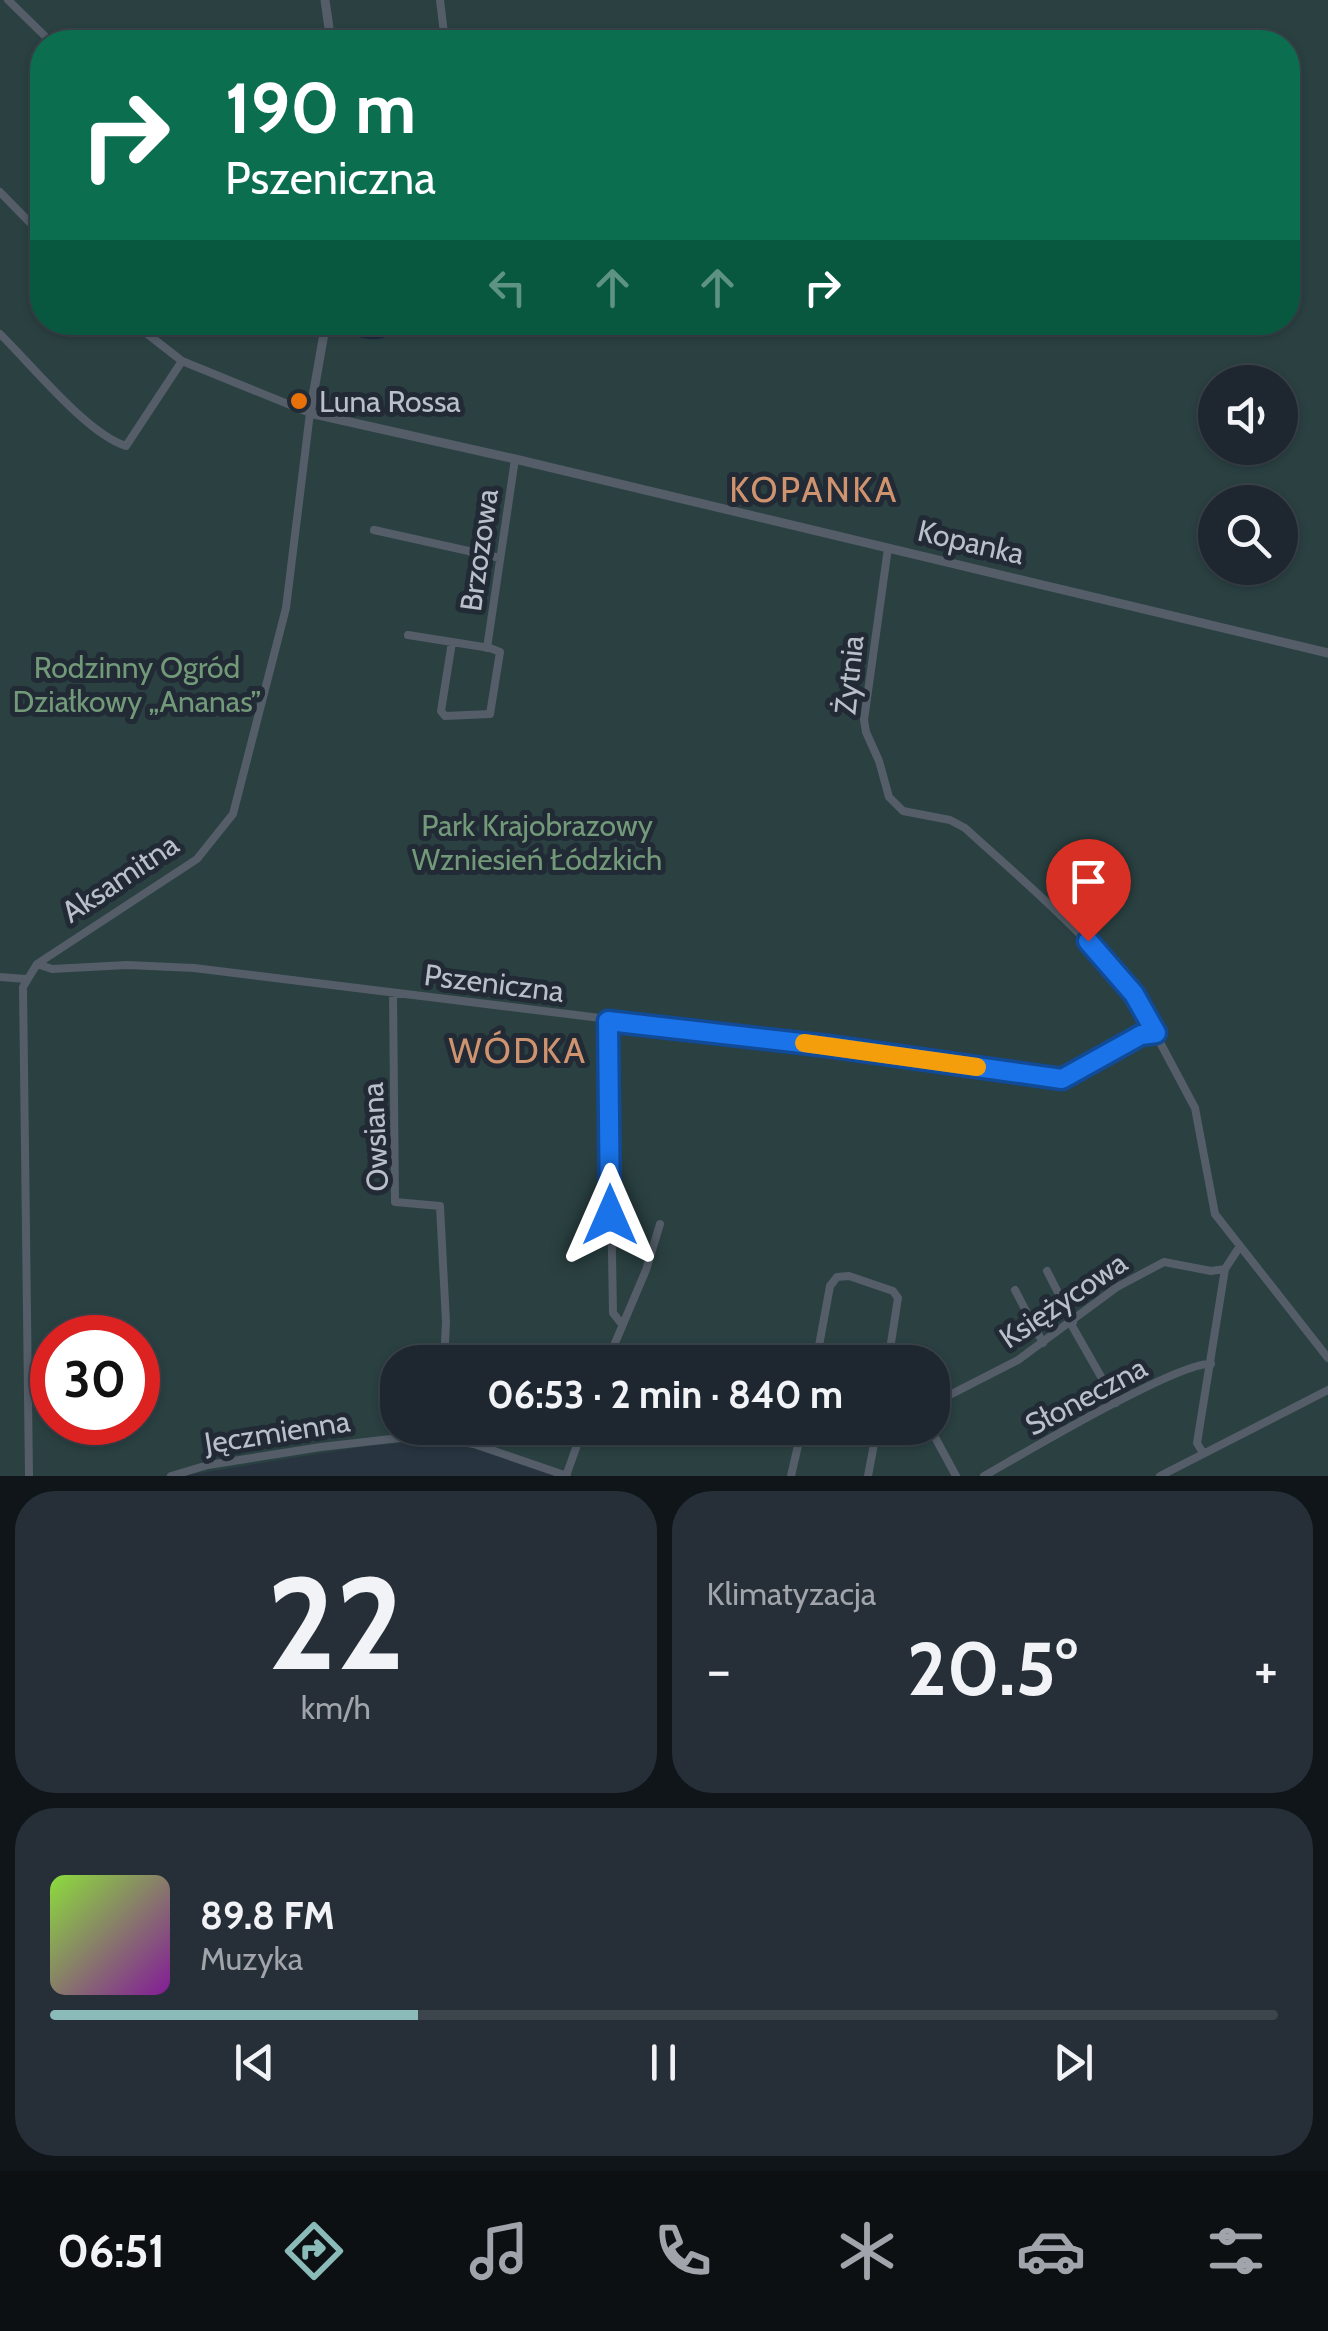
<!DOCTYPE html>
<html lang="pl">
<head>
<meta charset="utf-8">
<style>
  :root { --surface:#1e2730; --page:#262f38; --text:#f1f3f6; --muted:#a1a5ab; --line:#3c444c; --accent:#8bbbb9 }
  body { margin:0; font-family:Cabin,sans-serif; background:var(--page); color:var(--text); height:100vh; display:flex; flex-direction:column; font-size:38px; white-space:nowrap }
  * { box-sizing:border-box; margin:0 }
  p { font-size:32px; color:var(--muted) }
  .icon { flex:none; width:55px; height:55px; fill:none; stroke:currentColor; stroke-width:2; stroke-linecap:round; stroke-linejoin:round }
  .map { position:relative; height:1476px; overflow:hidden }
  .side { display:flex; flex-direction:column; gap:15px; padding:15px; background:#10151a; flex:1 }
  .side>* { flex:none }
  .top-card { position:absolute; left:30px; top:30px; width:1270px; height:305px; border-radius:40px; box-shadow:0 2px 8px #0004,0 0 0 2px var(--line); background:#0b6e4f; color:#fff; overflow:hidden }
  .tools { position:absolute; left:1198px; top:365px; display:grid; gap:20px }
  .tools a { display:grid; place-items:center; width:100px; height:100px; border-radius:50%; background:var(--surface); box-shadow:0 2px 8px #0004,0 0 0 2px var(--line); font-size:50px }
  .speed { position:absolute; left:30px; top:1315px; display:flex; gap:20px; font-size:50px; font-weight:700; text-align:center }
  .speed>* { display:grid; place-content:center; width:130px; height:130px; border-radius:50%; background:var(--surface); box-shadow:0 2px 8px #0004,0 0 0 2px var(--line); line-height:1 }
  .speed .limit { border:15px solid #d22; background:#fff; color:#111 }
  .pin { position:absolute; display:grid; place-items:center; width:85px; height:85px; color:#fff; margin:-102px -42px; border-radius:50% 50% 50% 0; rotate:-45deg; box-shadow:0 0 10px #0007 }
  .pin .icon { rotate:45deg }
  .me { position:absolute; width:110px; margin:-55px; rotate:0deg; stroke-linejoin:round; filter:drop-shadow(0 0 8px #0008) }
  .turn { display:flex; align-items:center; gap:35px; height:210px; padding:0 30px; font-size:45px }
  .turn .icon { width:130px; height:130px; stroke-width:2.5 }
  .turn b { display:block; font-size:70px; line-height:85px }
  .lanes { display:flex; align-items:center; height:95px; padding:0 30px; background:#0003; justify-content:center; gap:50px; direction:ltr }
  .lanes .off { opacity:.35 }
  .big { font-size:75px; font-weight:800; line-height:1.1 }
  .side .card { flex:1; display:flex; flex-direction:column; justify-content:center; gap:15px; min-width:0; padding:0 35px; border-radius:40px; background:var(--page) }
  .side .dial { align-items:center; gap:0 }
  .dial b { font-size:130px; line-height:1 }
  .song { display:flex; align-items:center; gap:30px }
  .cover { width:120px; height:120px; border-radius:15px; background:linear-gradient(135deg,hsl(90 70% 55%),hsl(290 70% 35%)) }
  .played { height:10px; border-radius:5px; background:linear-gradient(90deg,var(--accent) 30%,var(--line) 30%) }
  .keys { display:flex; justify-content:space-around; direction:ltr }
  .heat { display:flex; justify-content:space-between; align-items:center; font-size:55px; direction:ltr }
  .side .tiles { flex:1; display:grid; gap:15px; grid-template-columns:1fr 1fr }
  .card:last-child { grid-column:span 2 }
  .trip { position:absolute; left:380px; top:1345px; width:570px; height:100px; border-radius:40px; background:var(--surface); box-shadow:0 2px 8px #0004,0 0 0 2px var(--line); font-weight:800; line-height:100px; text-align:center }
  .dock { display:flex; height:160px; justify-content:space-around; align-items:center; background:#0c1013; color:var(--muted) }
  .dock .icon { width:70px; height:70px }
  .dock .active { color:var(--accent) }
  .dock b { font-size:45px; color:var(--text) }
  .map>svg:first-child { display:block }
  .green { fill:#2a4041; fill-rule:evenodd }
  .water { fill:#1b2b3e }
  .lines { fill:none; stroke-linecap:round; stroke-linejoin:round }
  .minor { stroke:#545d68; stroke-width:8 }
  .tertiary { stroke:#545d68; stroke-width:9 }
  .route-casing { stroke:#114b97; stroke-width:25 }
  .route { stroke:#1a73e8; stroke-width:18 }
  .slow { stroke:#f59e0b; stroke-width:18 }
  .food-dot { fill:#e8710a; stroke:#212a35; stroke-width:4 }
  .labels { text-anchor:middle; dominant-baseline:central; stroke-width:10; stroke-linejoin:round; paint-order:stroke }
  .poi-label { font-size:30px; fill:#b9c0ca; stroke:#212a35; text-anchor:start }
  .street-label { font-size:30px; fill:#b9c0ca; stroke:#212a35 }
  .park-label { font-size:30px; fill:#729a79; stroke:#212a35 }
  .quarter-label { font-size:35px; letter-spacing:2.5px; fill:#cf946f; stroke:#212a35 }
</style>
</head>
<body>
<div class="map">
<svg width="1328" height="1476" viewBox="0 0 1328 1476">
  <rect width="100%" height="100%" fill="#283440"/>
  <path class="green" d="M 0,0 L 1328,0 L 1328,1476 L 559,1476 L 448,1440 L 367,1446 L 181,1476 L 0,1476 ZM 42,42 L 1288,42 L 1288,322 L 42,322 ZM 1215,382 L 1280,382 L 1280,448 L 1215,448 ZM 1215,502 L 1280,502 L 1280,568 L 1215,568 ZM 52,1338 L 138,1338 L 138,1422 L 52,1422 ZM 398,1362 L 932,1362 L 932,1428 L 398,1428 Z"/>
  <path class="water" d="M 339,322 L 395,322 L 395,323 L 390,335 C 374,344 355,337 340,329 Z"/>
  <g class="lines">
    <path class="minor" d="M 8,0 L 51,42
      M 440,0 L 445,42
      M 0,192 L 42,235
      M 0,334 C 32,365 87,434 126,446 L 182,361
      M 374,530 L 500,558
      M 888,548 L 864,720 L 866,732 L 879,761 L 889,797 L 903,811 L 950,820 L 965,828 C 1035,892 1109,950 1155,1033
      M 408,635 L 490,648 L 500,652 L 490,714 L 445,716 L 441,711 L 452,642
      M 487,648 L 515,459
      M 37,964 L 52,969 L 127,965 L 194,968 L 828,1046 L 1062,1079 L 1141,1035 L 1155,1033 L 1195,1108 L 1215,1214 L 1328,1358
      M 0,977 L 26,979
      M 393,993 L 395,1202 L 440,1206 L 446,1322 L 444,1362
      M 608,1021 L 613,1313 L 621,1323
      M 1047,1271 L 1073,1322
      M 1015,1290 L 1043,1343
      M 1071,1324 L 1116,1403
      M 607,1362 L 646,1270 L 660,1224
      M 816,1362 L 830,1286 L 837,1277 L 849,1276 L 893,1291 L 898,1298 L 888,1362
      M 932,1404 L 1018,1360 L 1117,1287 L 1164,1262 L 1211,1271 L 1225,1269 L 1240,1246
      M 846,1428 L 878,1433
      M 930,1428 L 956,1476
      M 1203,1453 L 1197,1443 L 1225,1269
      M 29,1476 L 23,987 L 37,964 L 197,859 L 233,814 L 286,608 L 310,413 L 182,361 L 132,322
      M 171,1476 L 208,1465 L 321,1447 L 417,1436 L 474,1444 L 567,1476
      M 566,1476 L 583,1428
      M 791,1476 L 802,1428
      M 868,1476 L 877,1428
      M 984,1476 C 1021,1455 1179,1361 1211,1364
      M 1160,1476 L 1328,1390"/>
    <path class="tertiary" d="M 325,0 L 331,42
      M 326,322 L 310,413 L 314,414 L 515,459 L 1328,653"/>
  </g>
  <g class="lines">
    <defs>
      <path id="route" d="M 610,1215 L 608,1021 L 828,1046 L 1062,1079 L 1141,1035 L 1156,1033 L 1134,994 L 1088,941"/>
    </defs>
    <use href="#route" class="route-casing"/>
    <use href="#route" class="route"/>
    <path class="slow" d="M 804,1043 L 977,1067"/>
  </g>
  <circle class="food-dot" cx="299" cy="401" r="10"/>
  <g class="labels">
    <g class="poi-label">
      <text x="319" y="401">Luna Rossa</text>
    </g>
    <g class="street-label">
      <text transform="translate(971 542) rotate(13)">Kopanka</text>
      <text transform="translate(479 550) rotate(-82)">Brzozowa</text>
      <text transform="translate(849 675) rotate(-84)">Żytnia</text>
      <text transform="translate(120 878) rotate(-34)">Aksamitna</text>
      <text transform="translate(494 983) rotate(7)">Pszeniczna</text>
      <text transform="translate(375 1137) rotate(-93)">Owsiana</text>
      <text transform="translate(1063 1300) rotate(-34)">Księżycowa</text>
      <text transform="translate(1086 1396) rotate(-28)">Słoneczna</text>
      <text transform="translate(277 1432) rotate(-9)">Jęczmienna</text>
    </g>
    <g class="park-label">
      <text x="137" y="667">Rodzinny Ogród<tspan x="137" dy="34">Działkowy „Ananas”</tspan></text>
      <text x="537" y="825">Park Krajobrazowy<tspan x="537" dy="34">Wzniesień Łódzkich</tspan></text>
    </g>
    <g class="quarter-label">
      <text x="814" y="489">KOPANKA</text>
      <text x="518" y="1050">WÓDKA</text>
    </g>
  </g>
</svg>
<div class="tools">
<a><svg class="icon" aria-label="sound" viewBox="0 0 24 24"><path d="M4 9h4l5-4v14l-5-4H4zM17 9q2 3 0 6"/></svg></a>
<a><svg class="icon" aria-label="search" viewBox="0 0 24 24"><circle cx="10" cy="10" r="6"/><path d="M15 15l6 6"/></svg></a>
</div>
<div class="speed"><div class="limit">30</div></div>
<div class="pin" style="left:1088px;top:941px;background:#d93025"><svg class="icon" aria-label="arrive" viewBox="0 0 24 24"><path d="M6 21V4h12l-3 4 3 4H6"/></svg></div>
<svg class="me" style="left:610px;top:1215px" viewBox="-20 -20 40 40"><path d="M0-17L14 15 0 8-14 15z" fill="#1a73e8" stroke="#fff" stroke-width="4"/></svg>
<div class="trip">06:53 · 2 min · 840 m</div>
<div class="top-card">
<div class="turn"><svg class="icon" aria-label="right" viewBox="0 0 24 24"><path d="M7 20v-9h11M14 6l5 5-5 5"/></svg><div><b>190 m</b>Pszeniczna</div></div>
<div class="lanes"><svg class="icon off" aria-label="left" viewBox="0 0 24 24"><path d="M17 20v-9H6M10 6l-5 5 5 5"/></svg><svg class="icon off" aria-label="ahead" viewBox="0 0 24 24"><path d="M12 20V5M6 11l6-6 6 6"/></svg><svg class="icon off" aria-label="ahead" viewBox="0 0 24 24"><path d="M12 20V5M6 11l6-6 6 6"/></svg><svg class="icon" aria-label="right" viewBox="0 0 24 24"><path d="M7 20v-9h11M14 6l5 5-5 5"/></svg></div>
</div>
</div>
<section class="side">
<div class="tiles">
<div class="card dial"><b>22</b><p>km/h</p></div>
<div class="card"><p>Klimatyzacja</p>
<div class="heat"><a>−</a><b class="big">20.5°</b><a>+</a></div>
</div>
<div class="card">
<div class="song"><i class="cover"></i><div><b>89.8 FM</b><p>Muzyka</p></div></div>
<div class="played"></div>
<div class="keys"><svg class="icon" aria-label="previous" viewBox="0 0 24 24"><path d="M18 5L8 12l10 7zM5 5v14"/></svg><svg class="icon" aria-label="pause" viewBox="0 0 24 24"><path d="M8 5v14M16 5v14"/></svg><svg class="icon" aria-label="next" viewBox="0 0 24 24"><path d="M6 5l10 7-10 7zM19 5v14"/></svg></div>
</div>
</div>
</section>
<nav class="dock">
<b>06:51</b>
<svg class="icon active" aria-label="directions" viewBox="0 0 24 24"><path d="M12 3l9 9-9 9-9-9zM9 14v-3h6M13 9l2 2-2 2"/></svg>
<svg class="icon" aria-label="music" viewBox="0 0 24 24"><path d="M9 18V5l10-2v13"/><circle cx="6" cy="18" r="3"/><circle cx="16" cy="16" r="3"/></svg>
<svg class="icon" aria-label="phone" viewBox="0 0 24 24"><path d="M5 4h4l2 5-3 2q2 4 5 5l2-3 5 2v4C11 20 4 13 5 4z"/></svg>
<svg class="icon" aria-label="climate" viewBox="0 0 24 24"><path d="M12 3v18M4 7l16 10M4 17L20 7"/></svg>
<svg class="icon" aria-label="car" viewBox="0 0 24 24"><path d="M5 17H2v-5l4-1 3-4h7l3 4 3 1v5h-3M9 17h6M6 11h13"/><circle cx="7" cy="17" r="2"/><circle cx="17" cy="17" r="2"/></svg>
<svg class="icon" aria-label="filters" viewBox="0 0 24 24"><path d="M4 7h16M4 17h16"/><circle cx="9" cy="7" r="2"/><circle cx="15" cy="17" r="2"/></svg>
</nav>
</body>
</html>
